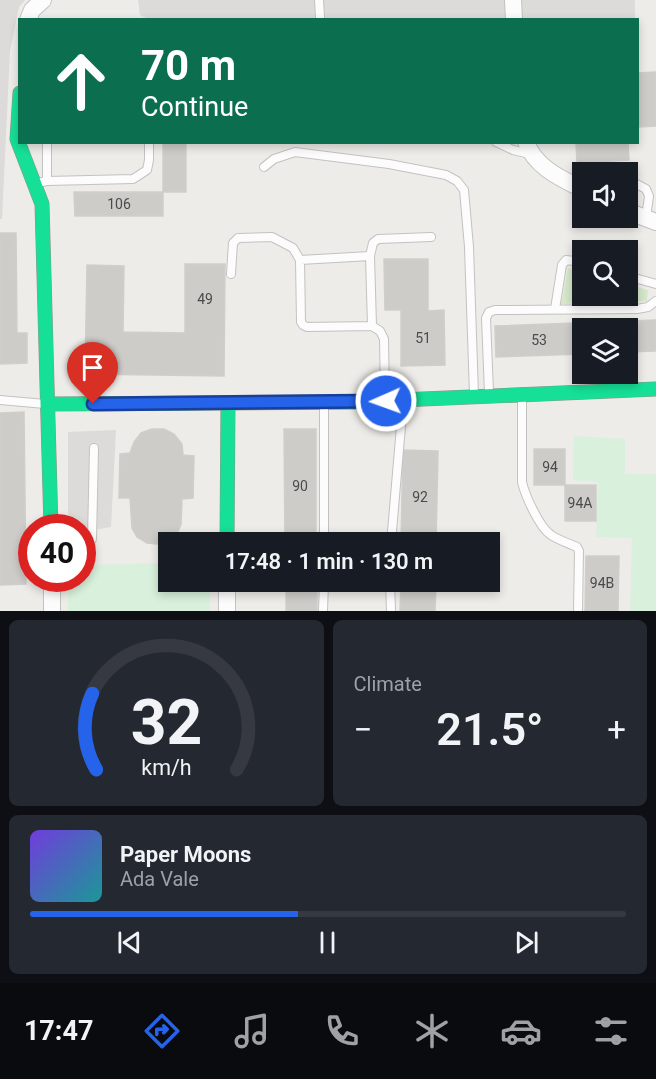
<!DOCTYPE html>
<html lang="en">
<head>
<meta charset="utf-8">
<style>
  :root { --surface:#171b24; --page:#242831; --text:#f1f3f6; --muted:#9ea1a6; --line:#363941; --accent:#2563eb }
  body { margin:0; font-family:Roboto,sans-serif; background:var(--page); color:var(--text); height:100vh; display:flex; flex-direction:column; font-size:22px; white-space:nowrap }
  * { box-sizing:border-box; margin:0 }
  p { font-size:20px; color:var(--muted) }
  .icon { flex:none; width:33px; height:33px; fill:none; stroke:currentColor; stroke-width:2; stroke-linecap:round; stroke-linejoin:round }
  .map { position:relative; height:611px; overflow:hidden }
  .drawer { display:flex; flex-direction:column; gap:9px; padding:9px; background:#0d0f14; flex:1 }
  .drawer>* { flex:none }
  .guide { position:absolute; left:18px; top:18px; width:621px; height:126px; border-radius:0px; box-shadow:0 3px 9px #0003; background:#0b6e4f; color:#fff; overflow:hidden }
  .controls { position:absolute; left:572px; top:162px; display:grid; gap:12px }
  .controls a { display:grid; place-items:center; width:66px; height:66px; border-radius:0px; background:var(--surface); box-shadow:0 3px 9px #0003; font-size:30px }
  .speed { position:absolute; left:18px; top:514px; display:flex; gap:12px; font-size:30px; font-weight:700; text-align:center }
  .speed>* { display:grid; place-content:center; width:78px; height:78px; border-radius:50%; background:var(--surface); box-shadow:0 3px 9px #0003; line-height:1 }
  .speed .limit { border:9px solid #d22; background:#fff; color:#111 }
  .pin { position:absolute; display:grid; place-items:center; width:51px; height:51px; color:#fff; margin:-62px -26px; border-radius:50% 50% 50% 0; rotate:-45deg; box-shadow:0 0 6px #0007 }
  .pin .icon { rotate:45deg }
  .me { position:absolute; width:66px; margin:-33px; rotate:268deg; stroke-linejoin:round; filter:drop-shadow(0 0 4px #0008) }
  .turn { display:flex; align-items:center; gap:21px; height:126px; padding:0 24px; font-size:27px }
  .turn .icon { width:78px; height:78px; stroke-width:2.5 }
  .turn b { display:block; font-size:42px; line-height:51px }
  .big { font-size:45px; font-weight:600; line-height:1.1 }
  .drawer .card { flex:1; display:flex; flex-direction:column; justify-content:center; gap:9px; min-width:0; padding:0 21px; border-radius:9px; background:var(--page) }
  .drawer .dial { align-items:center; gap:0 }
  .dial svg { height:156px; overflow:visible; fill:none; stroke:var(--line); stroke-width:7; stroke-linecap:round; text-anchor:middle }
  .dial text { fill:var(--text); stroke:none }
  .song { display:flex; align-items:center; gap:18px }
  .cover { width:72px; height:72px; border-radius:9px; background:linear-gradient(135deg,hsl(260 70% 55%),hsl(180 70% 35%)) }
  .played { height:6px; border-radius:3px; background:linear-gradient(90deg,var(--accent) 45%,var(--line) 45%) }
  .keys { display:flex; justify-content:space-around; direction:ltr }
  .heat { display:flex; justify-content:space-between; align-items:center; font-size:33px; direction:ltr }
  .drawer .tiles { flex:1; display:grid; gap:9px; grid-template-columns:1fr 1fr }
  .card:last-child { grid-column:span 2 }
  .trip { position:absolute; left:158px; top:532px; width:342px; height:60px; border-radius:0px; background:var(--surface); box-shadow:0 3px 9px #0003; font-weight:600; line-height:60px; text-align:center }
  .dock { display:flex; height:96px; justify-content:space-around; align-items:center; background:#090b0e; color:var(--muted) }
  .dock .icon { width:42px; height:42px }
  .dock .active { color:var(--accent) }
  .dock b { font-size:27px; color:var(--text) }
  .map>svg:first-child { display:block }
  .residential { fill:#dcdbd9 }
  .grass { fill:#d5e8ca }
  .park { fill:#d8f0dc }
  .building { fill:#ceccc9; stroke:#d0ceca; stroke-width:1.5 }
  .lines { fill:none; stroke-linecap:round; stroke-linejoin:round }
  .lane-casing { stroke:#c3c2c0; stroke-width:10 }
  .street-casing { stroke:#c3c2c0; stroke-width:18 }
  .fast-casing { stroke:#909581; stroke-width:15 }
  .lane { stroke:#fcfcfc; stroke-width:8 }
  .street { stroke:#fcfcfc; stroke-width:16 }
  .fast { stroke:#16e098; stroke-width:14 }
  .route-casing { stroke:#184099; stroke-width:15 }
  .route { stroke:#2563eb; stroke-width:10 }
  .labels { text-anchor:middle; dominant-baseline:central; stroke-width:6; stroke-linejoin:round; paint-order:stroke }
  .number-label { font-size:14px; fill:#4b4a4a }
</style>
</head>
<body>
<div class="map">
<svg width="656" height="611" viewBox="0 0 656 611">
  <rect width="100%" height="100%" fill="#edece8"/>
  <path class="residential" d="M 0,0 L 25,0 L 19,7 L 10,51 L 2,219 L 0,219 Z
    M 138,0 L 635,0 L 635,19 L 150,20 L 140,15 Z
    M 116,430 L 111,527 L 83,532 L 82,528 L 68,528 L 68,432 Z"/>
  <path class="grass" d="M 568,268 L 582,272 L 582,296 L 627,296 L 627,284 L 648,290 L 647,301 L 561,304 Z"/>
  <path class="park" d="M 574,436 L 625,439 L 625,474 L 656,474 L 656,611 L 630,611 L 632,538 L 596,537 L 598,482 L 573,480 Z
    M 168,563 L 168,582 L 210,582 L 210,611 L 68,611 L 68,579 L 82,579 L 83,565 Z"/>
  <path class="building" d="M 656,72 L 656,126 L 638,127 L 638,73 Z
    M 163,142 L 186,142 L 186,192 L 163,192 Z
    M 576,142 L 628,142 L 629,160 L 577,163 Z
    M 74,192 L 163,192 L 163,216 L 75,216 Z
    M 0,233 L 16,233 L 17,333 L 27,333 L 27,363 L 0,364 Z
    M 384,259 L 428,259 L 428,311 L 444,310 L 445,365 L 401,366 L 401,310 L 385,310 Z
    M 185,264 L 225,264 L 224,376 L 85,374 L 87,265 L 124,266 L 123,332 L 185,333 Z
    M 656,320 L 656,351 L 627,352 L 627,328 L 582,328 L 582,354 L 496,357 L 495,326 Z
    M 24,412 L 26,584 L 0,585 L 0,413 Z
    M 152,429 L 164,429 L 174,434 L 182,444 L 183,455 L 194,456 L 193,498 L 182,499 L 181,524 L 177,534 L 167,542 L 157,544 L 147,543 L 137,537 L 132,528 L 130,498 L 119,498 L 120,454 L 130,453 L 134,442 L 141,433 Z
    M 284,429 L 316,429 L 316,543 L 285,543 Z
    M 534,449 L 565,449 L 565,485 L 534,485 Z
    M 403,450 L 438,451 L 436,543 L 401,543 Z
    M 565,485 L 596,485 L 596,521 L 565,521 Z
    M 586,556 L 619,556 L 618,611 L 585,611 Z
    M 286,582 L 317,582 L 317,611 L 286,611 Z
    M 401,582 L 436,582 L 435,611 L 400,611 Z"/>
  <g class="lines">
    <defs>
      <path id="lane" d="M 319,0 L 320,17
        M 47,142 L 47,181
        M 496,142 L 513,150 L 530,154
        M 264,167 L 274,159 L 295,152 L 389,164 L 446,175 L 457,181 L 464,190 L 469,247 L 474,394
        M 604,168 L 613,172
        M 627,179 L 646,189 L 649,196 L 646,218
        M 37,183 L 47,181 L 133,179 L 147,170 L 149,160 L 149,142
        M 370,256 L 372,326
        M 300,260 L 370,256 L 373,243 L 378,239 L 431,237
        M 231,274 L 233,243 L 238,238 L 272,237 L 293,248 L 300,260 L 301,322 L 303,325 L 307,327 L 372,326 L 380,331 L 384,339 L 385,398
        M 627,276 L 656,284
        M 555,309 L 562,265 L 566,260 L 582,262
        M 489,393 L 486,318 L 489,312 L 495,310 L 637,309 L 648,307 L 656,301
        M 522,397 L 522,482 C 525,495 539,527 551,535 C 558,540 568,543 577,547 L 579,551 L 578,611
        M 0,400 L 45,404
        M 324,543 L 324,405
        M 391,543 L 403,403
        M 82,547 L 87,546 L 92,539 L 94,448
        M 390,582 L 391,611
        M 323,611 L 324,582"/>
      <path id="street" d="M 513,0 L 514,20
        M 28,20 L 32,10 L 43,0
        M 526,142 C 535,167 560,178 582,189
        M 627,211 L 656,222
        M 52,579 L 52,611
        M 227,611 L 227,582"/>
      <path id="fast" d="M 20,93 L 17,139 L 42,204 L 51,528
        M 49,404 L 354,402 L 656,389
        M 227,543 L 228,403"/>
    </defs>
    <use href="#lane" class="lane-casing"/>
    <use href="#street" class="street-casing"/>
    <use href="#fast" class="fast-casing"/>
    <use href="#lane" class="lane"/>
    <use href="#street" class="street"/>
    <use href="#fast" class="fast"/>
  </g>
  <g class="lines">
    <defs>
      <path id="route" d="M 93,404 L 386,401"/>
    </defs>
    <use href="#route" class="route-casing"/>
    <use href="#route" class="route"/>
  </g>
  <g class="labels">
    <g class="number-label">
      <text x="119" y="204">106</text>
      <text x="205" y="299">49</text>
      <text x="423" y="338">51</text>
      <text x="539" y="340">53</text>
      <text x="550" y="467">94</text>
      <text x="300" y="486">90</text>
      <text x="420" y="497">92</text>
      <text x="580" y="503">94A</text>
      <text x="602" y="583">94B</text>
    </g>
  </g>
</svg>
<div class="controls">
<a><svg class="icon" aria-label="sound" viewBox="0 0 24 24"><path d="M4 9h4l5-4v14l-5-4H4zM17 9q2 3 0 6"/></svg></a>
<a><svg class="icon" aria-label="search" viewBox="0 0 24 24"><circle cx="10" cy="10" r="6"/><path d="M15 15l6 6"/></svg></a>
<a><svg class="icon" aria-label="layers" viewBox="0 0 24 24"><path d="M12 4l9 5-9 5-9-5zM3 14l9 5 9-5"/></svg></a>
</div>
<div class="speed"><div class="limit">40</div></div>
<div class="pin" style="left:93px;top:404px;background:#d93025"><svg class="icon" aria-label="arrive" viewBox="0 0 24 24"><path d="M6 21V4h12l-3 4 3 4H6"/></svg></div>
<svg class="me" style="left:386px;top:401px" viewBox="-20 -20 40 40"><circle r="17" fill="#2563eb" stroke="#fff" stroke-width="3"/><path d="M0-11L8 9 0 5-8 9z" fill="#fff"/></svg>
<div class="trip">17:48 · 1 min · 130 m</div>
<div class="guide">
<div class="turn"><svg class="icon" aria-label="ahead" viewBox="0 0 24 24"><path d="M12 20V5M6 11l6-6 6 6"/></svg><div><b>70 m</b>Continue</div></div>
</div>
</div>
<section class="drawer">
<div class="tiles">
<div class="card dial"><svg viewBox="0 0 100 80">
<path d="M14 69A42 42 0 1 1 86 69"/>
<path d="M14 69A42 42 0 0 1 12 30" stroke="#2563eb"/>
<text x="50" y="56" font-size="32" font-weight="700">32</text>
<text x="50" y="72" font-size="11">km/h</text>
</svg></div>
<div class="card"><p>Climate</p>
<div class="heat"><a>−</a><b class="big">21.5°</b><a>+</a></div>
</div>
<div class="card">
<div class="song"><i class="cover"></i><div><b>Paper Moons</b><p>Ada Vale</p></div></div>
<div class="played"></div>
<div class="keys"><svg class="icon" aria-label="previous" viewBox="0 0 24 24"><path d="M18 5L8 12l10 7zM5 5v14"/></svg><svg class="icon" aria-label="pause" viewBox="0 0 24 24"><path d="M8 5v14M16 5v14"/></svg><svg class="icon" aria-label="next" viewBox="0 0 24 24"><path d="M6 5l10 7-10 7zM19 5v14"/></svg></div>
</div>
</div>
</section>
<nav class="dock">
<b>17:47</b>
<svg class="icon active" aria-label="directions" viewBox="0 0 24 24"><path d="M12 3l9 9-9 9-9-9zM9 14v-3h6M13 9l2 2-2 2"/></svg>
<svg class="icon" aria-label="music" viewBox="0 0 24 24"><path d="M9 18V5l10-2v13"/><circle cx="6" cy="18" r="3"/><circle cx="16" cy="16" r="3"/></svg>
<svg class="icon" aria-label="phone" viewBox="0 0 24 24"><path d="M5 4h4l2 5-3 2q2 4 5 5l2-3 5 2v4C11 20 4 13 5 4z"/></svg>
<svg class="icon" aria-label="climate" viewBox="0 0 24 24"><path d="M12 3v18M4 7l16 10M4 17L20 7"/></svg>
<svg class="icon" aria-label="car" viewBox="0 0 24 24"><path d="M5 17H2v-5l4-1 3-4h7l3 4 3 1v5h-3M9 17h6M6 11h13"/><circle cx="7" cy="17" r="2"/><circle cx="17" cy="17" r="2"/></svg>
<svg class="icon" aria-label="filters" viewBox="0 0 24 24"><path d="M4 7h16M4 17h16"/><circle cx="9" cy="7" r="2"/><circle cx="15" cy="17" r="2"/></svg>
</nav>
</body>
</html>
